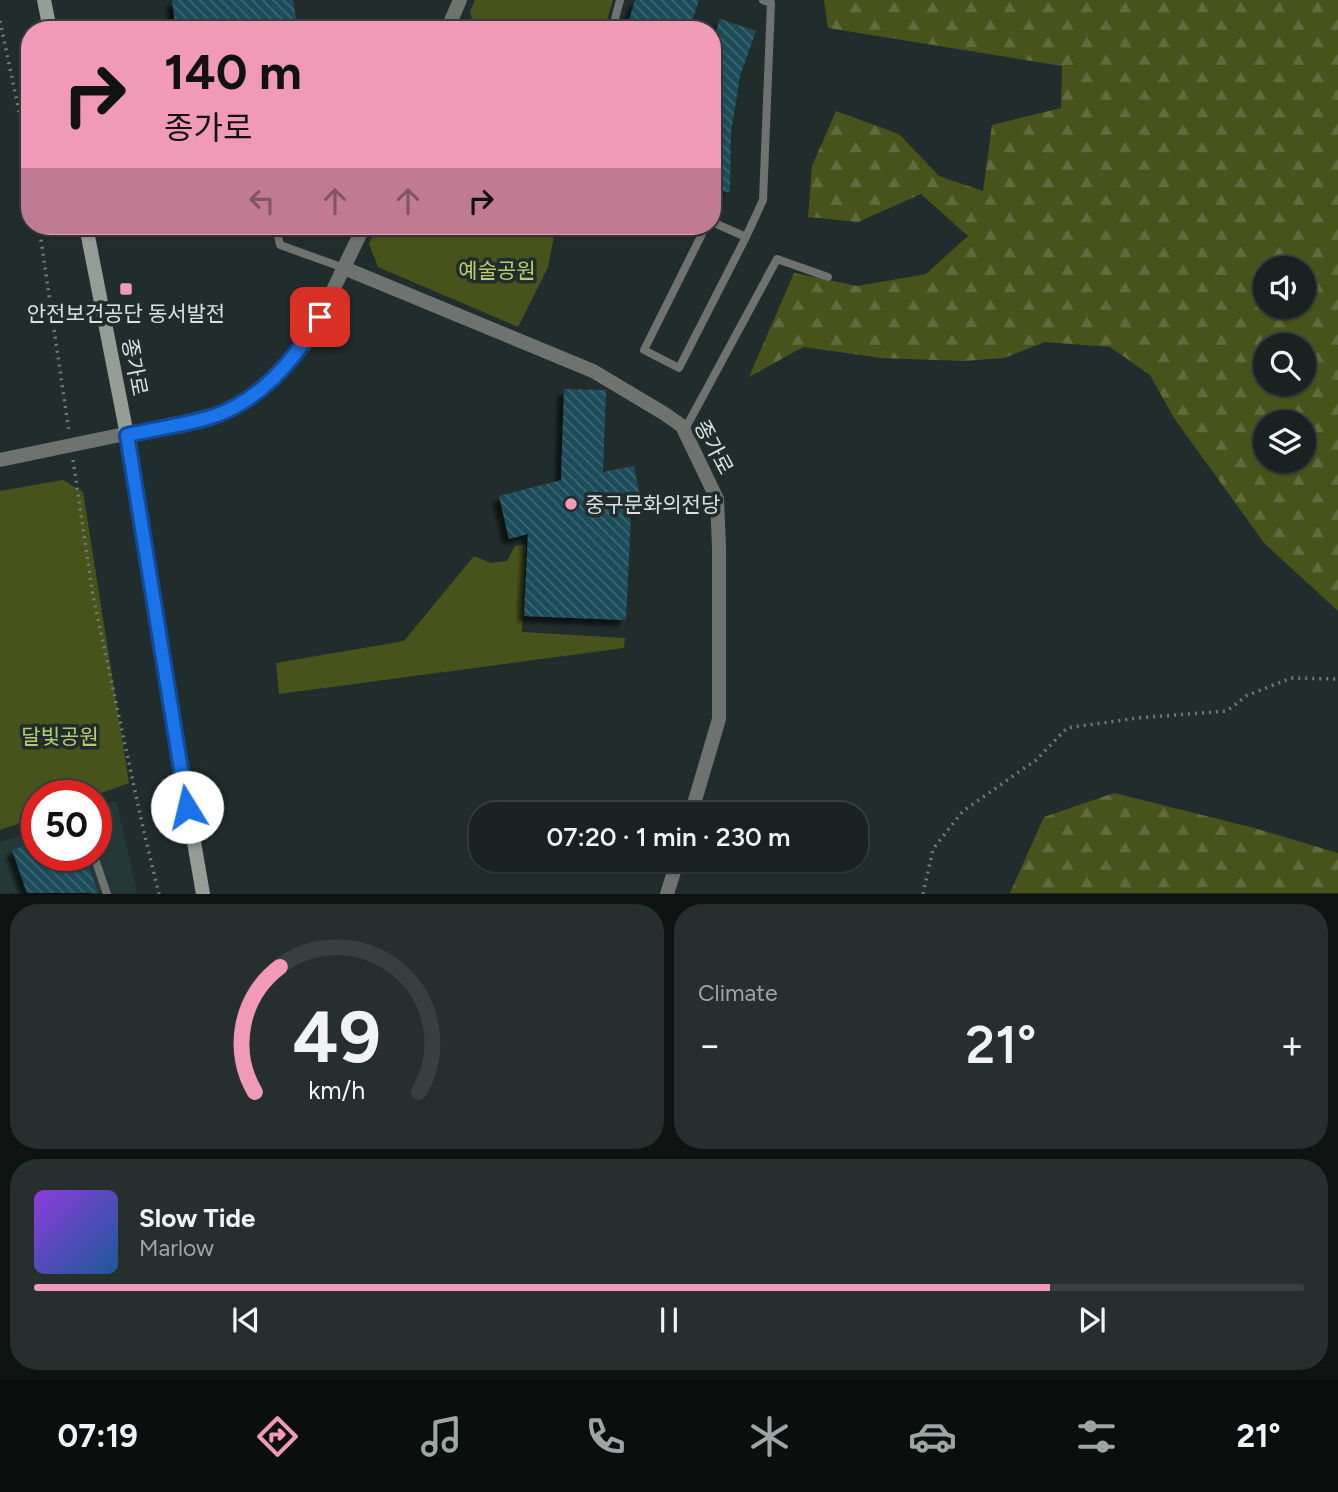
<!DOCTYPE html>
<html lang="en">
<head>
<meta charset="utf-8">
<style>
  :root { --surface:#192221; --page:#262f2e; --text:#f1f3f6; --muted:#9fa4a5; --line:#373f3f; --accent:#f09ab7 }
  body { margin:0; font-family:Figtree,"Noto Sans KR",sans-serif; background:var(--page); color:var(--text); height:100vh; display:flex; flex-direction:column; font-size:26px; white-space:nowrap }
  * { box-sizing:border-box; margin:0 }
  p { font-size:23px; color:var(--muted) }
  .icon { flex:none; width:38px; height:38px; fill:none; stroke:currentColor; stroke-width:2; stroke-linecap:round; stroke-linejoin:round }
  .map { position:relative; height:894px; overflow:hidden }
  .details { display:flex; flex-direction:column; gap:10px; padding:10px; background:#0e1312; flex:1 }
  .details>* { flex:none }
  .top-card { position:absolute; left:21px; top:21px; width:700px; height:214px; border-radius:28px; box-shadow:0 2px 5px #0004,0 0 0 2px var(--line); background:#f09ab7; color:#111; overflow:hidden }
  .tools { position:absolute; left:1253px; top:256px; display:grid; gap:14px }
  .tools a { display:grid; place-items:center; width:63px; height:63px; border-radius:50%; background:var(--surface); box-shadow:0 2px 5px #0004,0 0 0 2px var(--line); font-size:35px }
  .speed { position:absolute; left:21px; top:780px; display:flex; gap:14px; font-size:35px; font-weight:700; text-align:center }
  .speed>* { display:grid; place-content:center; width:91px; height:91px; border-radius:50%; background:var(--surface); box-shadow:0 2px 5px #0004,0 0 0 2px var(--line); line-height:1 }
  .speed .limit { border:10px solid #d22; background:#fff; color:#111 }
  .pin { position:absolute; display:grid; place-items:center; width:60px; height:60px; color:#fff; margin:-30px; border-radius:14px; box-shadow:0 4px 10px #0006 }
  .me { position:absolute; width:77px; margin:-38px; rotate:351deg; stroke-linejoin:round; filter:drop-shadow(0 0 5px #0008) }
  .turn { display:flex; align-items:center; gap:24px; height:147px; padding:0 28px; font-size:32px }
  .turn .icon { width:91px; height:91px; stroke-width:2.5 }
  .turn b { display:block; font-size:49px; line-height:60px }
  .lanes { display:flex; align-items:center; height:66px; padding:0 28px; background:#0003; justify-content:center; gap:35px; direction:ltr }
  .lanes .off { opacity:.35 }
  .big { font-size:52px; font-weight:600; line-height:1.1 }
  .details .widget { flex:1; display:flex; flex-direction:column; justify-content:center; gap:10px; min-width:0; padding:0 24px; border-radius:28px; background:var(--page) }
  .details .dial { align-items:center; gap:0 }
  .dial svg { height:182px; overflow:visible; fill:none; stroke:var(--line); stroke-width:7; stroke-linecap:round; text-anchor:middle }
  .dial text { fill:var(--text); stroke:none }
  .song { display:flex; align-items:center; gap:21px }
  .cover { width:84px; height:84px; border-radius:10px; background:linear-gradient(135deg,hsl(270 70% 55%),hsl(210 70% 35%)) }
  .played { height:7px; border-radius:4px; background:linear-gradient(90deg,var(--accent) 80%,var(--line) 80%) }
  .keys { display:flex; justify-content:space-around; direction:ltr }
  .heat { display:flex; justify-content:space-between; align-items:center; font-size:38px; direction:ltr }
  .details .tiles { flex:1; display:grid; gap:10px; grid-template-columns:1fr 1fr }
  .widget:last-child { grid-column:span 2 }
  .trip { position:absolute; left:469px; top:802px; width:399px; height:70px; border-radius:28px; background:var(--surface); box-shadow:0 2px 5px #0004,0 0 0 2px var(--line); font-weight:600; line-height:70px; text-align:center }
  .tab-bar { display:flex; height:112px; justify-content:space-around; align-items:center; background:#0a0e0d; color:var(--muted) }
  .tab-bar .icon { width:49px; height:49px }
  .tab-bar .current { color:var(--accent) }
  .tab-bar b { font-size:32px; color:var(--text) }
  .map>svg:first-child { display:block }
  .built { fill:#243937 }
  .green { fill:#48531c }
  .forest { fill:url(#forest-firs); fill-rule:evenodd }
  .building { fill:url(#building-back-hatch); filter:url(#shadow) }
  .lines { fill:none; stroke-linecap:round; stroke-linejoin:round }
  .path { stroke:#707a79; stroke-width:3.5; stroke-dasharray:2 5; stroke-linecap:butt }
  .lane { stroke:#6f7370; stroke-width:8 }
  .street { stroke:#6f7370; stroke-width:14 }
  .secondary { stroke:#959d97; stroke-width:14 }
  .route-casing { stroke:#114b97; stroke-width:18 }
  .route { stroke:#1a73e8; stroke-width:12 }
  .poi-dot { fill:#f09ab7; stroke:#212d2c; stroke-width:2.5 }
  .labels { text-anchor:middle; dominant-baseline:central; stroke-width:7; stroke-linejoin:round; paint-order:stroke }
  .park-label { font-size:21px; fill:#b7cc6e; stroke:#212d2c }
  .poi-label { font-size:21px; fill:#dae2e1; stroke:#212d2c }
  .street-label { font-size:21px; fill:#dae2e1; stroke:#212d2c }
</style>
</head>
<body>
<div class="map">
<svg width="1338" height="894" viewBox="0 0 1338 894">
  <defs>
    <pattern id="forest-firs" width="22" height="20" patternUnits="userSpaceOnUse" patternTransform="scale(1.75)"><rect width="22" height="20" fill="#48531c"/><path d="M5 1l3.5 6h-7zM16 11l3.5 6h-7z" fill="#626b3d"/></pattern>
    <pattern id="building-back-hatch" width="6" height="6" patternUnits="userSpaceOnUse" patternTransform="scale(1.75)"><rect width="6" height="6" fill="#1d4c5a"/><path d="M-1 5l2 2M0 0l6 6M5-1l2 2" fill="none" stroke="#3d6671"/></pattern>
    <filter id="shadow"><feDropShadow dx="-6" dy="6" stdDeviation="2" flood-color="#0009"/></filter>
  </defs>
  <rect width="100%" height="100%" fill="#212d2c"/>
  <path class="built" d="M 116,801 L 137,893 L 0,893 L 0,842 L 37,829 L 37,856 L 96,856 L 96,808 Z"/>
  <path class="green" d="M 475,0 L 613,0 L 604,30 L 475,30 L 470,12 Z
    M 377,226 L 556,226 L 548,267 L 518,327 L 378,267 L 369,244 Z
    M 63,480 L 83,492 L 129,783 L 93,796 L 37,796 L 37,817 L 0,830 L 0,491 Z
    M 526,544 L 522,632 L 625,638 L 624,648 L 279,694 L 276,663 L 404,641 L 474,556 L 491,563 L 507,561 L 515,546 Z"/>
  <path class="forest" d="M 824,0 L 1338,0 L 1338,611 L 1265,544 L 1174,418 L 1150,375 L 1110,347 L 1045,342 L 1004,358 L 964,361 L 881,358 L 803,347 L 749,377 L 794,273 L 857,286 L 926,274 L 968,236 L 921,194 L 858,222 L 808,217 L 812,166 L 836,111 L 899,134 L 939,176 L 983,191 L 992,125 L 1061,108 L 1062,66 L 828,28 ZM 1265,268 L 1304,268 L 1304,306 L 1265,306 ZM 1265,345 L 1304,345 L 1304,383 L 1265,383 ZM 1265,422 L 1304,422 L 1304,460 L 1265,460 Z
    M 1114,793 L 1254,828 L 1338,853 L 1338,893 L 1010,893 L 1044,817 Z"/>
  <path class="building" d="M 172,0 L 293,0 L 298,30 L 193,30 L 175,23 Z
    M 635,0 L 699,0 L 689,30 L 626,30 Z
    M 720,19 L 756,31 L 740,76 L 731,133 L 730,192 L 712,190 L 712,42 Z
    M 564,389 L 606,390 L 603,472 L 634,466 L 643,512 L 631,514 L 626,620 L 524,616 L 528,534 L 509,539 L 499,496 L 561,480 Z
    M 37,841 L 37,856 L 85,856 L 98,893 L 27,893 L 12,850 Z"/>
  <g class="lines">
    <path class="path" d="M 0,21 L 30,163
      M 39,226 L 69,432
      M 73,460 L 93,596 L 143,828 L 159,894
      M 923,894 L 933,849 L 963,811 L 1036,760 L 1067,728 L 1137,718 L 1227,711 L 1246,696 L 1291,678 L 1338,679"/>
    <path class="lane" d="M 612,30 L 620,0
      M 712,222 L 746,237 L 763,200 L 771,3 L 763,0
      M 276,226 L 280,245 L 344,268
      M 706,226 L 644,350 L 679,368 L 746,237
      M 684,431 L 777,259 L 828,277
      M 94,856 L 107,894"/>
    <path class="street" d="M 447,30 L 460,0
      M 344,268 L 593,371 L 665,414 L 682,426 L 717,499 L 719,547 L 719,719 L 691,814
      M 0,460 L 212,416 L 241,402 L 264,385 L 304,346 L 320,317 L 364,226
      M 667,894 L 678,859"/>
    <path class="secondary" d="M 44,0 L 50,30
      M 86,226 L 127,435 L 154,611 L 203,894"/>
  </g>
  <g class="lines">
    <defs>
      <path id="route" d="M 187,807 L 127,435 C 154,429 184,425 211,417 C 259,402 296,359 320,317"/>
    </defs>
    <use href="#route" class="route-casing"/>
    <use href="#route" class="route"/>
  </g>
  <g class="poi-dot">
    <rect x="119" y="282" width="14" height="14" rx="3.5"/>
    <circle cx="571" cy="504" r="7"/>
  </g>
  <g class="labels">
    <g class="park-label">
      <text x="497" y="270">예술공원</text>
      <text x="60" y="736">달빛공원</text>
    </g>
    <g class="poi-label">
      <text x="126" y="313">안전보건공단 동서발전</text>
      <text x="585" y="504" text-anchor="start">중구문화의전당</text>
    </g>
    <g class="street-label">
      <text transform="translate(135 367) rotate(79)">종가로</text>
      <text transform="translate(714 447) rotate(62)">종가로</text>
    </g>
  </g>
</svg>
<div class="tools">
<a><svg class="icon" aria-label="sound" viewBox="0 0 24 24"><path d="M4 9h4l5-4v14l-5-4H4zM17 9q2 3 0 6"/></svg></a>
<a><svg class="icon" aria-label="search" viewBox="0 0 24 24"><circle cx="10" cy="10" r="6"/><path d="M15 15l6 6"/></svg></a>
<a><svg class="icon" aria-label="layers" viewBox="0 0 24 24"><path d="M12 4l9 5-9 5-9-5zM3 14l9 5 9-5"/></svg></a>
</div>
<div class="speed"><div class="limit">50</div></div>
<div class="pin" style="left:320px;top:317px;background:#d93025"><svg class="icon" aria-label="arrive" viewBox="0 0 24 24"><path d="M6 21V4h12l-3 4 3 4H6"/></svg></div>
<svg class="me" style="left:187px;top:807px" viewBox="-20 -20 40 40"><circle r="19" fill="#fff"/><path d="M0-13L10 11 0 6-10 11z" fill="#1a73e8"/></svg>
<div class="trip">07:20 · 1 min · 230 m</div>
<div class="top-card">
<div class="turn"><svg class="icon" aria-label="right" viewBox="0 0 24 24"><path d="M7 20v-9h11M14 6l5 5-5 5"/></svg><div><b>140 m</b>종가로</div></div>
<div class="lanes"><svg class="icon off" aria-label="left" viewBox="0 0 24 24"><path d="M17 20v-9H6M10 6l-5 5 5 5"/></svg><svg class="icon off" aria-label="ahead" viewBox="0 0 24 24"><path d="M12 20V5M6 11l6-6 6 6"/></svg><svg class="icon off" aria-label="ahead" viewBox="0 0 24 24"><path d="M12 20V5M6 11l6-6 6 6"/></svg><svg class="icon" aria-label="right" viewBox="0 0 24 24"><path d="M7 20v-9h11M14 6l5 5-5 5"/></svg></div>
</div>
</div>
<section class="details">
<div class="tiles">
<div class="widget dial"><svg viewBox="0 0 100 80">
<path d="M14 69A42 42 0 1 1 86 69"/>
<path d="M14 69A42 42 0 0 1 25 14" stroke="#f09ab7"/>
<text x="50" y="56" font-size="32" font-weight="700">49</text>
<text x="50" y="72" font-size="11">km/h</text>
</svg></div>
<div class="widget"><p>Climate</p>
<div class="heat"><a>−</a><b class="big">21°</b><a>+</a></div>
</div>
<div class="widget">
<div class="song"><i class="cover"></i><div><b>Slow Tide</b><p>Marlow</p></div></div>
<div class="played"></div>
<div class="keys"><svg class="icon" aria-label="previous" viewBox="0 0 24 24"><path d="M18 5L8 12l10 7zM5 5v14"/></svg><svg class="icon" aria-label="pause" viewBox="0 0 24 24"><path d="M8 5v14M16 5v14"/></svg><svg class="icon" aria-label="next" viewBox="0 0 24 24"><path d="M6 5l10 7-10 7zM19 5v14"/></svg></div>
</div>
</div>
</section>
<nav class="tab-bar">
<b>07:19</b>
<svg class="icon current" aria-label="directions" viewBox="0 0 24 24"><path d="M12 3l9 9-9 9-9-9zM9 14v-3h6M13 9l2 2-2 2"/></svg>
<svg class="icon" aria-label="music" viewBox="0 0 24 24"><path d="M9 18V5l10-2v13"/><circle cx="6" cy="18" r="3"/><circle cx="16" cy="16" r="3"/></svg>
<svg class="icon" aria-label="phone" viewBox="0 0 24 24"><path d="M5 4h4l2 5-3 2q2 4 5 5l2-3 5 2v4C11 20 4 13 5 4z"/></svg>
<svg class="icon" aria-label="climate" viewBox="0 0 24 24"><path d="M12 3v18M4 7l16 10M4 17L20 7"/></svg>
<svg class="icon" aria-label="car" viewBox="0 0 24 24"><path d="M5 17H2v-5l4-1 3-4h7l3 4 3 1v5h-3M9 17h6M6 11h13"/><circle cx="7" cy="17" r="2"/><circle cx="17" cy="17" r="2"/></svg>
<svg class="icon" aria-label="filters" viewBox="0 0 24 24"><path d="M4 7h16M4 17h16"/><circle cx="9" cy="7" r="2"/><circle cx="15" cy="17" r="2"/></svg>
<b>21°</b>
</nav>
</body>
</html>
